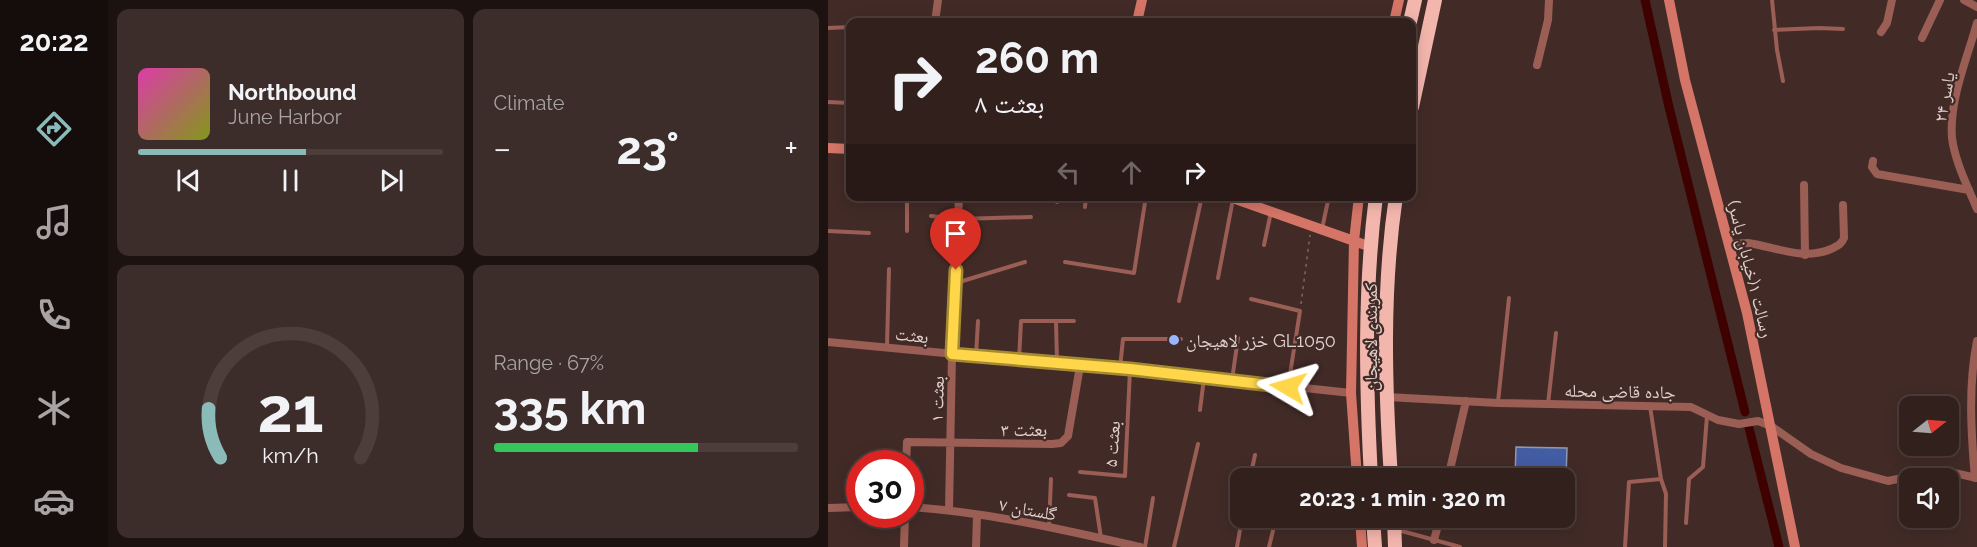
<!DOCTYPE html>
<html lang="en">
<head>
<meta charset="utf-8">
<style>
  :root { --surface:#32201d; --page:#3d2d2a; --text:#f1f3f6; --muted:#a8a3a4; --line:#4d3e3b; --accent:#8bbbb9 }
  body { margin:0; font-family:Raleway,"Noto Naskh Arabic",sans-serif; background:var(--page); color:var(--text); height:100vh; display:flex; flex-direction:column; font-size:22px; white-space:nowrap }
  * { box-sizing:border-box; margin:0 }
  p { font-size:20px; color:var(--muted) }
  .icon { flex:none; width:33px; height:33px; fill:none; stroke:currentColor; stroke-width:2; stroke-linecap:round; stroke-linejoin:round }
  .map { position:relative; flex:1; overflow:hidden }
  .panel { display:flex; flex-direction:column; gap:9px; padding:9px; background:#1c1210; width:720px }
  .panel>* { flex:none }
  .guide { position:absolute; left:18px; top:18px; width:570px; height:183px; border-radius:12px; box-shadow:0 3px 15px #0003,0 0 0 2px var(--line); background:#32201d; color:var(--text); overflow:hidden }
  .needle { width:39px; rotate:73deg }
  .controls { position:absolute; left:1071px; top:396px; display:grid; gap:12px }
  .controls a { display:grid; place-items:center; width:60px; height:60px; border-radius:12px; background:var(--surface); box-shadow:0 3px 15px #0003,0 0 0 2px var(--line); font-size:30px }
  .speed { position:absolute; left:18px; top:450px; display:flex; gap:12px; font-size:30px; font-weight:700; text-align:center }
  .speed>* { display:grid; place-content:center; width:78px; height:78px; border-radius:50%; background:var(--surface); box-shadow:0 3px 15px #0003,0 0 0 2px var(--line); line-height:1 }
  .speed .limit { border:9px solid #d22; background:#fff; color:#111 }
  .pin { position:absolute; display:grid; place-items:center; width:51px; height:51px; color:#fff; margin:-62px -26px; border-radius:50% 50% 50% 0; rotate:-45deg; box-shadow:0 0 6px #0007 }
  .pin .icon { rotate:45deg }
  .me { position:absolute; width:66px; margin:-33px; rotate:277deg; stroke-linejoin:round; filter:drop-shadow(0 0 4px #0008) }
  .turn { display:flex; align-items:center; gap:21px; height:126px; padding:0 30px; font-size:27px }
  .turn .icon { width:78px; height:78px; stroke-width:2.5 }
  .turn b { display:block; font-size:42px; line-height:51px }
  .lanes { display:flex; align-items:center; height:57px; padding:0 30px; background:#0003; justify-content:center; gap:30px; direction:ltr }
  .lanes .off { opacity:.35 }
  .big { font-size:45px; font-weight:700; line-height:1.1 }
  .panel .widget { flex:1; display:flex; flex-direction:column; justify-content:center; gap:9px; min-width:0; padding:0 21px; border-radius:12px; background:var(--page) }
  .panel .dial { align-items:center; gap:0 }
  .dial svg { height:156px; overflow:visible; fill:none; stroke:var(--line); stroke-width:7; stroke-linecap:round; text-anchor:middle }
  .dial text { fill:var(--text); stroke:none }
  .song { display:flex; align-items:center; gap:18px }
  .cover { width:72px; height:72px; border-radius:9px; background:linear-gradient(135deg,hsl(320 70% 55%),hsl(70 70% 35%)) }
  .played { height:6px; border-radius:3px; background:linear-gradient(90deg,var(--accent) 55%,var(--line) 55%) }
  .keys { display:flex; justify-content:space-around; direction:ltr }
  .heat { display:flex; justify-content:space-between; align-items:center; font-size:33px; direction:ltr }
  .charge { height:9px; border-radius:4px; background:linear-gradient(90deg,#34c759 67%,var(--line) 0) }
  .panel .tiles { flex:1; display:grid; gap:9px; grid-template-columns:repeat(2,1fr) }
  .trip { position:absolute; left:402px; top:468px; width:345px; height:60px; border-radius:12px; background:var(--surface); box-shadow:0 3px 15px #0003,0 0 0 2px var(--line); font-weight:700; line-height:60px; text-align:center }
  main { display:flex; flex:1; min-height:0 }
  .tabs { display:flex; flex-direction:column; width:108px; justify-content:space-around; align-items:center; background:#140d0c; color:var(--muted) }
  .tabs .icon { width:42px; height:42px }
  .tabs .active { color:var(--accent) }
  .tabs b { font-size:27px; color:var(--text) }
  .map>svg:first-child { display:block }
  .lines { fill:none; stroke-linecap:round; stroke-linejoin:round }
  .canal { stroke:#3f0000; stroke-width:9 }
  .building { fill:#435da5; stroke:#8f99b0; stroke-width:1.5 }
  .path { stroke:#7c6864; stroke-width:1.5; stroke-dasharray:3 4.5; stroke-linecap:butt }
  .lane { stroke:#9a5e55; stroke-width:4 }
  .street { stroke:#9a5e55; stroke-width:8 }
  .secondary { stroke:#d47567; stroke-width:10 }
  .highway { stroke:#f3b6ad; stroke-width:14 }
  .route-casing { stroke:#a68a30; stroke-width:15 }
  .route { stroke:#ffd54a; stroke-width:10 }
  .poi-dot { fill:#99b5fd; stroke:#422b27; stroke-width:2 }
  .labels { text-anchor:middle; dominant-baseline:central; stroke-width:4.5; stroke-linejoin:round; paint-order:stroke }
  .street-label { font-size:18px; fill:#e1d1ce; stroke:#422b27 }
  .poi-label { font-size:18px; fill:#e1d1ce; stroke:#422b27; text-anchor:start }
</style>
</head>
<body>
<main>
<nav class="tabs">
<b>20:22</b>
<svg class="icon active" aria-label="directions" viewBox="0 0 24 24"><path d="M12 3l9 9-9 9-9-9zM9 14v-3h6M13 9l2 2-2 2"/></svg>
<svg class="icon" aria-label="music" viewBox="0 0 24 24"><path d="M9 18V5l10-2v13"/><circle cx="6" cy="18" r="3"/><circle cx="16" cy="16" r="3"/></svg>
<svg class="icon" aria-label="phone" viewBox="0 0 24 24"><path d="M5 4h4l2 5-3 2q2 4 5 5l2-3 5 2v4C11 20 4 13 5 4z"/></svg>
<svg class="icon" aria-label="climate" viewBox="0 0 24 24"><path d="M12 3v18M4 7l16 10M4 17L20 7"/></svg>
<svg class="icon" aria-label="car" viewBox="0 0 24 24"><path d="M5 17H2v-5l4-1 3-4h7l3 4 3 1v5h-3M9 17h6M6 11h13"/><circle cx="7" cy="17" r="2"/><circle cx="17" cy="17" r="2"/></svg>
</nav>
<section class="panel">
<div class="tiles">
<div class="widget">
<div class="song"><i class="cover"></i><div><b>Northbound</b><p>June Harbor</p></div></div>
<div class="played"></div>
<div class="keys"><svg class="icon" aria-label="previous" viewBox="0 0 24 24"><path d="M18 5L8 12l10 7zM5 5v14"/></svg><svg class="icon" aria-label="pause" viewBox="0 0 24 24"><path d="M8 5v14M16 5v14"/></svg><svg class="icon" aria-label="next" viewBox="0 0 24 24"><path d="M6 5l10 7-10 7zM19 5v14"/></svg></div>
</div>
<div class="widget"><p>Climate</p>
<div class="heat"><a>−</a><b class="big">23°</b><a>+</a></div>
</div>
<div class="widget dial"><svg viewBox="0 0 100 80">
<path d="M14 69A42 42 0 1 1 86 69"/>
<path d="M14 69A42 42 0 0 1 8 44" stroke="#8bbbb9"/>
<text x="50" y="56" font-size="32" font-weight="700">21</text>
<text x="50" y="72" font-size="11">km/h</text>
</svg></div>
<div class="widget"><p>Range · 67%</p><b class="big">335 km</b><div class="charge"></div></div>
</div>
</section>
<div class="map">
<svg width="1149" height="547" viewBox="0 0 1149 547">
  <rect width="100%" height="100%" fill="#422b27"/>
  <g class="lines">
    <path class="canal" d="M 817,0 L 841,107 L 917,412
      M 921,428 L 951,547"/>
  </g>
  <path class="building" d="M 688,447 L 739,448 L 738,478 L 687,478 Z
    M 686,518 L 737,518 L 737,528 L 686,527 Z"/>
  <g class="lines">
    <path class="path" d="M 473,304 L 482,235"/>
    <path class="lane" d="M 944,0 L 949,50 L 955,81
      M 0,28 L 22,27
      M 946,30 L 991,28 L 1015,29
      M 0,102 L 22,103
      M 229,202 L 229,196
      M 257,207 L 258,196
      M 103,216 L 130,219 L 203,217
      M 494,229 L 501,196
      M 0,231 L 41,233
      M 79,231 L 79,196
      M 436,245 L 443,212
      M 237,262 L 306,273 L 318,196
      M 390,278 L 405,199
      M 128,283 L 197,262
      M 423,299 L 472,311 L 460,387
      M 351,301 L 374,196
      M 228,321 L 229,363
      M 59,346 L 61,269
      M 148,356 L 150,321
      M 191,360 L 193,321 L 246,321
      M 292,368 L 295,339 L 353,339
      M 404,380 L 410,338
      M 670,402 L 681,298
      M 720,404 L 728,333
      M 822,406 L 833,479 L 838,494 L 837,547
      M 372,410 L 376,378
      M 252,472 L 297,476 L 302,370
      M 422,478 L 427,455
      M 457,478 L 459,473
      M 241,495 L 267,498 L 273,538
      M 858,523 L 861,479 L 875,467 L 879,416
      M 221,526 L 223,479
      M 570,530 L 632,547
      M 317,547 L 325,498
      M 346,547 L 370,444
      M 409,547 L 414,518
      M 441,547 L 448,518
      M 797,547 L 801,482 L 833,479"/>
    <path class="street" d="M 1136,0 L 1149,7
      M 107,22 L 110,0
      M 1149,23 C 1139,59 1121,100 1124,138 C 1127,162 1140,187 1149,209
      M 1053,32 L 1059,23 L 1064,0
      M 1094,38 L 1112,0
      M 709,65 L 720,20 L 721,0
      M 1045,161 L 1044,167 L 1049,174 L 1141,190
      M 976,185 L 977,255
      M 901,244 C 907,244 914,243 920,243 C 948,247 975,261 1003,249 C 1009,246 1013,245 1016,238 L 1015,205
      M 0,342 L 252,366 L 302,369 L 523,393
      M 559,397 L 670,403 L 863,407 L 890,420 L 911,424 L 930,421 L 943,426 L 983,454 L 1013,468 L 1060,481 L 1113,470 L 1149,478
      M 78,464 L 79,442 L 224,444 L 233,443 L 240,436 L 252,366
      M 620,478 L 638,401
      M 1147,478 C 1143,432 1140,386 1149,341
      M 82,507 C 160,512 236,530 312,547
      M 0,508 L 32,507
      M 121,510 L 124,354 L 131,196
      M 606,540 L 612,518
      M 76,547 L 77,514
      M 148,547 L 149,515"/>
    <path class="secondary" d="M 841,0 L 857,80 L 919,313 L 967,547
      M 309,22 L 314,0
      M 566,22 L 571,0
      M 0,148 L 22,149
      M 399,196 L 543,247
      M 529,478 L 523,393 L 526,241 L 531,196
      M 532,518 L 534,547"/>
    <path class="highway" d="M 582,22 L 587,0
      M 584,107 L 607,0
      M 543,478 C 538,385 536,290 548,196
      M 563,478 C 557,385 554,290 568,196
      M 545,518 L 547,547
      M 566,518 L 567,547"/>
  </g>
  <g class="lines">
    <defs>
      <path id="route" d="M 128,270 L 124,354 L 302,369 L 460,387"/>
    </defs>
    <use href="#route" class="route-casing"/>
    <use href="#route" class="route"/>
  </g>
  <circle class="poi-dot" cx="346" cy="340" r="6"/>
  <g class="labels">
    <g class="street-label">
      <text transform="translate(1116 97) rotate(-80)">یاسر ۲۴</text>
      <text transform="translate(923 269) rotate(76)">رسالت ۱(خیابان یاسر)</text>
      <text transform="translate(84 335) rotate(6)">بعثت</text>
      <text transform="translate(542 337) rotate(-90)">کمربندی لاهیجان</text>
      <text transform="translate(792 391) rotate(1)">جاده قاضی محله</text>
      <text transform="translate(109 399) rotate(-89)">بعثت ۱</text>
      <text x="196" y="429">بعثت ۳</text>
      <text transform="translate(284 444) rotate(-86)">بعثت ۵</text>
      <text transform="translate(200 509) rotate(10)">گلستان ۷</text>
    </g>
    <g class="poi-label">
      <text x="358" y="340">خزر لاهیجان GL1050</text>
    </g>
  </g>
</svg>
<div class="controls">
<a><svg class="needle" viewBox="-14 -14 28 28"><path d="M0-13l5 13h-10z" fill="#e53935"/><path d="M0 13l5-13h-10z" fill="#a8a3a4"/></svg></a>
<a><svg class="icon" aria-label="sound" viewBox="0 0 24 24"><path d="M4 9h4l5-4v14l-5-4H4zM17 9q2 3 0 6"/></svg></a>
</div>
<div class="speed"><div class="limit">30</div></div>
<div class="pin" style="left:128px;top:270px;background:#d93025"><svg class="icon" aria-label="arrive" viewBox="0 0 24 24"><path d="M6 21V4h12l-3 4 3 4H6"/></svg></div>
<svg class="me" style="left:460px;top:387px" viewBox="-20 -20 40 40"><path d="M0-17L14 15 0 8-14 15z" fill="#ffd54a" stroke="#fff" stroke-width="4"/></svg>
<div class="trip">20:23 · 1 min · 320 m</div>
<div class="guide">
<div class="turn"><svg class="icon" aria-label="right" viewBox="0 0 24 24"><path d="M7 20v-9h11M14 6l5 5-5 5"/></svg><div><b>260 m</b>بعثت ۸</div></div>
<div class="lanes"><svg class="icon off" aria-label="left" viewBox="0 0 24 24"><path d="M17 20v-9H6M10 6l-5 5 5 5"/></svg><svg class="icon off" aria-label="ahead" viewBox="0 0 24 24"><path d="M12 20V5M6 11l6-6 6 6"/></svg><svg class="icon" aria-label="right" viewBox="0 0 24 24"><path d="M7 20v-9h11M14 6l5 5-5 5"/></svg></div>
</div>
</div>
</main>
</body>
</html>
